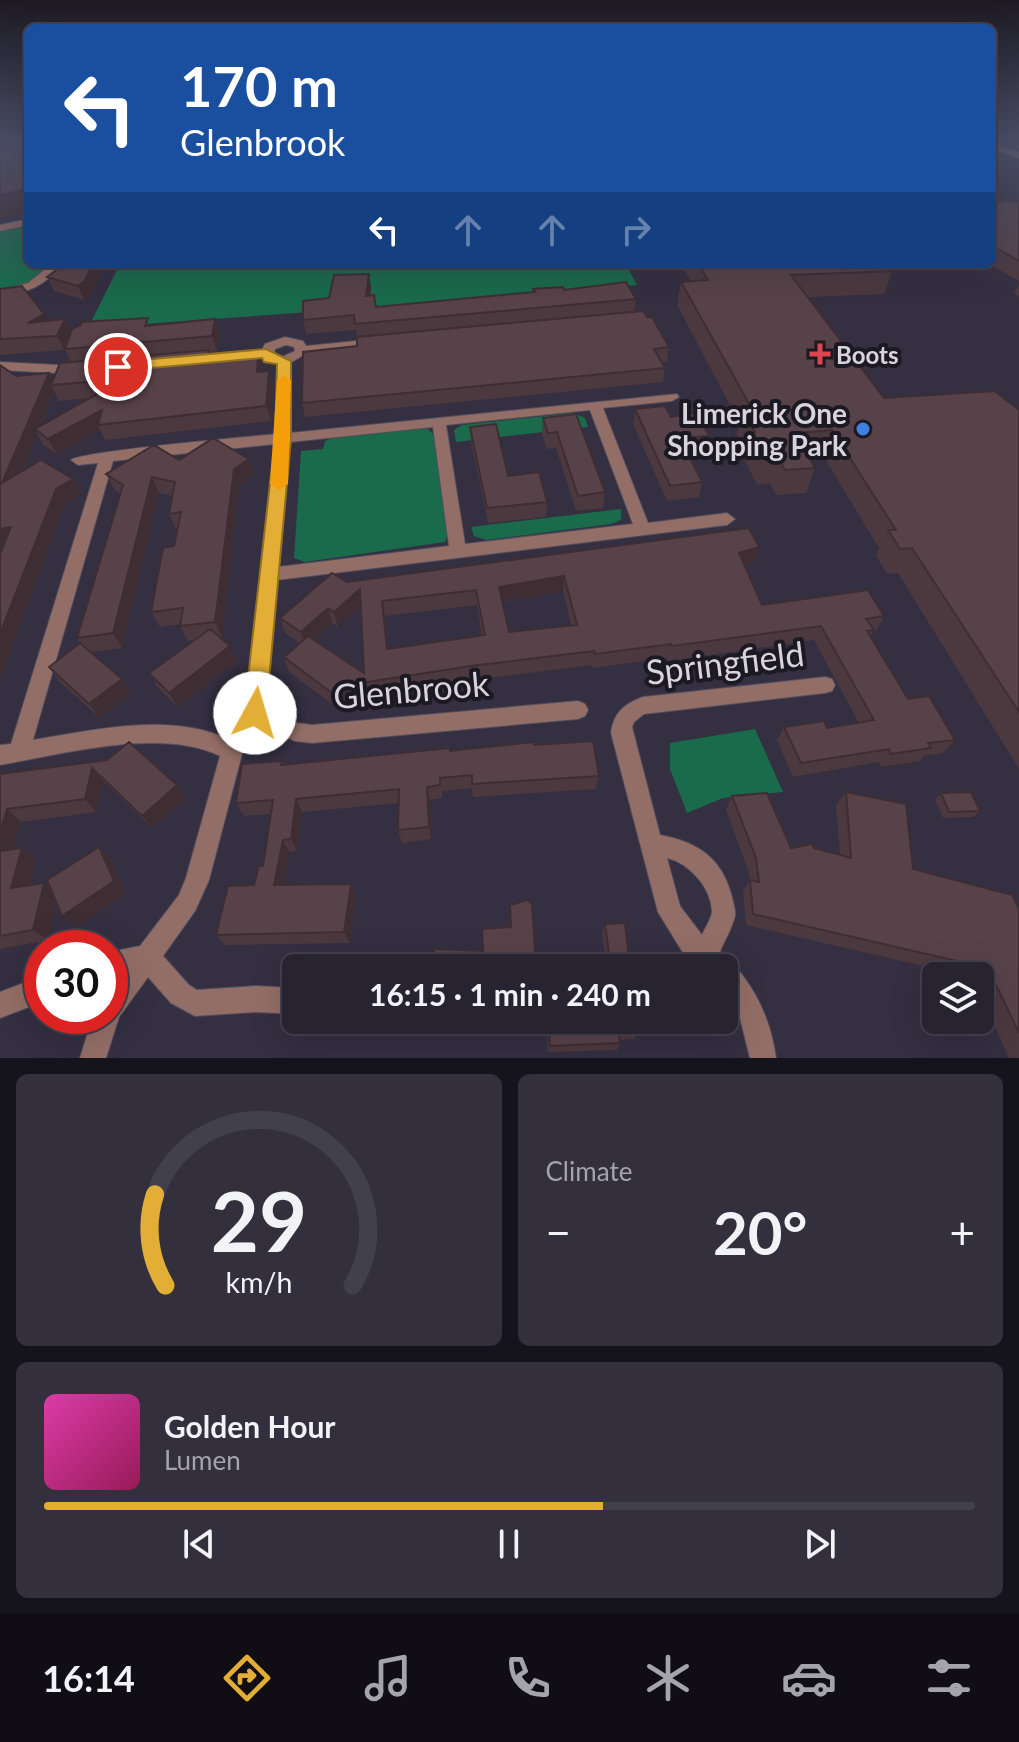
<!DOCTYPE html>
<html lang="en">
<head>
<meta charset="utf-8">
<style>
  :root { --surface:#272331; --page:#332f3d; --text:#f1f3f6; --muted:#a4a4ab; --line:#43404d; --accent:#e3ae35 }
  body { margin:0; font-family:Lato,sans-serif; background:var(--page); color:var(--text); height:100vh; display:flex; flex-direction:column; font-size:30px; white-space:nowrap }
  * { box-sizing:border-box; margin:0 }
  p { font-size:26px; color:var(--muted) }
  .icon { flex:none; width:44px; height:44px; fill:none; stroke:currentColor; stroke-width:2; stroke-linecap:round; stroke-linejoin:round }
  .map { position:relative; height:1058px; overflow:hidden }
  .side { display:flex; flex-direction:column; gap:16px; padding:16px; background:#15131b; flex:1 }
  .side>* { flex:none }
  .banner { position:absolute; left:24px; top:24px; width:972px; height:244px; border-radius:12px; box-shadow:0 8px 32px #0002,0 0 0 2px var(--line); background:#1a4fa0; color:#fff; overflow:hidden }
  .tools { position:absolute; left:922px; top:962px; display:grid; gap:16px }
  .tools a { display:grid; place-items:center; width:72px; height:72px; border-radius:12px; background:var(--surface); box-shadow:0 8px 32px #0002,0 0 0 2px var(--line); font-size:40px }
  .speed { position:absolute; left:24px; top:930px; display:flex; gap:16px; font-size:40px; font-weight:700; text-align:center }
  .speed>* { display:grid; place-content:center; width:104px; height:104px; border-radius:50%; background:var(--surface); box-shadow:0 8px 32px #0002,0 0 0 2px var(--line); line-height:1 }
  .speed .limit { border:12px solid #d22; background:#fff; color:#111 }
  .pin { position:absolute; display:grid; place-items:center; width:68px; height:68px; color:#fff; margin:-34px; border:4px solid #fff; border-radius:50%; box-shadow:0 2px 8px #0007 }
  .me { position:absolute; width:88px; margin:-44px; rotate:6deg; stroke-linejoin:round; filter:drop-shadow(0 0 6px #0008) }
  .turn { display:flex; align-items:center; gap:28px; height:168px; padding:0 24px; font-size:36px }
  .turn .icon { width:104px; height:104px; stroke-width:2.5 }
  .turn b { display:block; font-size:56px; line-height:68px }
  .lanes { display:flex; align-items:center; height:76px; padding:0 24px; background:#0003; justify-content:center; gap:40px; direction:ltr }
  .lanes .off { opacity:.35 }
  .big { font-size:60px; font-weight:700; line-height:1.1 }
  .side .card { flex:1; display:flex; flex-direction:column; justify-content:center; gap:12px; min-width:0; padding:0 28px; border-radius:12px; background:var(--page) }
  .side .dial { align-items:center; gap:0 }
  .dial svg { height:208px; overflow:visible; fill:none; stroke:var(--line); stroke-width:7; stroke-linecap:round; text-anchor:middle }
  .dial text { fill:var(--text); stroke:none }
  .song { display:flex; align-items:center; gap:24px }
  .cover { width:96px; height:96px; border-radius:12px; background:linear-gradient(135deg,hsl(320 70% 55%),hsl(330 70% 35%)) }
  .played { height:8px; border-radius:4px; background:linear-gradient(90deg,var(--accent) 60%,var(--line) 60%) }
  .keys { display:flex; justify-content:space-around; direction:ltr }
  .heat { display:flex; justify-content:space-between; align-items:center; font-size:44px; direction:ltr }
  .side .tiles { flex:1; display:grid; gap:16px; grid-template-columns:1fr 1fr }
  .card:last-child { grid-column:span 2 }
  .trip { position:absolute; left:282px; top:954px; width:456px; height:80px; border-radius:12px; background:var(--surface); box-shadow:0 8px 32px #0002,0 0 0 2px var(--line); font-weight:700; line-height:80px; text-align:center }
  .menu { display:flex; height:128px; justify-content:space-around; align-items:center; background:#100e14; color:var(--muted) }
  .menu .icon { width:56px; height:56px }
  .menu .active { color:var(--accent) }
  .menu b { font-size:36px; color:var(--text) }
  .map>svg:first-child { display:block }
  .green { fill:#1a6a4c }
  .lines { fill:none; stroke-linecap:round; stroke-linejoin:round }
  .street-casing { stroke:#514d5e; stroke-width:2 }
  .secondary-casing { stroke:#514d5e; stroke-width:2 }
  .street { fill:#936e66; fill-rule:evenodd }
  .secondary { fill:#c98f83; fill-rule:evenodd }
  .wall { fill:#4c393f; fill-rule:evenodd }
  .shaded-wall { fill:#3e2e33 }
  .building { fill:#584249; stroke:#3e2e33; stroke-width:2; fill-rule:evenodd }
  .route { fill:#e3ae35; stroke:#947122; stroke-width:2 }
  .slow { fill:#f59e0b }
  .health-dot { fill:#e0444e; stroke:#1b1921; stroke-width:3 }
  .shop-dot { fill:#3f7fe0; stroke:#1b1921; stroke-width:3 }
  .labels { text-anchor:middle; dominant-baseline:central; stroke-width:8; stroke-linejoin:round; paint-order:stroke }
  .far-poi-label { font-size:24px; font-weight:bold; fill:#d7d4e0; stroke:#1b1921; text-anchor:start }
  .poi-label { font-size:28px; font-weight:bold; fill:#d7d4e0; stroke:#1b1921; text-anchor:end }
  .near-street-label { font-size:34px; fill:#d7d4e0; stroke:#1b1921 }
</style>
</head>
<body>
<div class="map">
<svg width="1019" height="1058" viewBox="0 0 1019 1058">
  <rect width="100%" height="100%" fill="#342f41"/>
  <path class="green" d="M 28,224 L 28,264 L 50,264 C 39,282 19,286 0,291 L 0,230 Z
    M 120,264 L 626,264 L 637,285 L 479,300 L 88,328 Z
    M 574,413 L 585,418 L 588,427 L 456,442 L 454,430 L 462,425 Z
    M 426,427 L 433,434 L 448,534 L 445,542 L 305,562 L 294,558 L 301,451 L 323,449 L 325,441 L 334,437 Z
    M 621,509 L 621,520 L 611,524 L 486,540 L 474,536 L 471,527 Z
    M 755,729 L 783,792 L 723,798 L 687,813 L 670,769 L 670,743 Z"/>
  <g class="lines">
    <defs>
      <path id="street" d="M 28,219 L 28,225 L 0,231 L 0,225 Z
        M 52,264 L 62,264 C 46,286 26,293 0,297 L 0,291 L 28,283 Z
        M 285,337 L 303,341 L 306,346 L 376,339 L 382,343 L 376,347 L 307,353 L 290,363 L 290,433 L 677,394 L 679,397 L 672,401 L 603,408 L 648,523 L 727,513 L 735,519 L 727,525 L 277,580 L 265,708 L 297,723 L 312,725 L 578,701 L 585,704 L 588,710 L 585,716 L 578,719 L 312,743 L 295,741 L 259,724 L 242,754 L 209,880 L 195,911 L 163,956 L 189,985 L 197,990 L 256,986 L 296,988 L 296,1014 L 256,1012 L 195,1016 L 171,1003 L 148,977 L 119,1017 L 106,1058 L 80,1058 L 93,1016 L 110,1016 L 110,987 L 119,975 L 110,976 L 110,952 L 140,946 L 179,895 L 186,878 L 220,756 C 161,727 63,754 0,765 L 0,745 L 11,744 L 98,463 L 78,465 L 71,460 C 81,451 248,437 276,434 L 278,363 L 261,357 L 192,364 L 186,360 L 192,356 L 262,350 L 265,344 ZM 286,345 L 294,347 L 295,351 L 282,357 L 274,355 L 275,349 ZM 590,410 L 633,524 L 465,544 L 446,425 ZM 433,427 L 449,546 L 278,567 L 290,442 ZM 275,444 L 245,711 L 228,739 C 169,712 94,730 33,740 L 113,461 Z
        M 0,362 L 77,366 L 83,370 L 77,374 L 0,370 Z
        M 825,677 L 832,679 L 835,685 L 832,691 L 825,693 L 644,714 L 634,722 L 632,727 L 660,835 C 698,842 722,858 732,897 C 733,903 736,910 735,916 C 732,928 725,940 720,951 C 752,980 770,1015 776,1058 L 750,1058 L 740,1018 L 724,991 L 724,968 L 701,968 L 682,951 L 658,912 L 611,733 C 614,712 624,704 643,697 ZM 667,858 C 689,863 711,887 712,911 C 712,918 705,928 702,935 L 680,906 Z
        M 42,976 L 42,1002 L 0,1018 L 0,992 Z"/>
      <path id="secondary" d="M 992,143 L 1019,152 L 1019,158 L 992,148 Z"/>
    </defs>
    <use href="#street" class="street-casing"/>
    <use href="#secondary" class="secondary-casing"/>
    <use href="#street" class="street"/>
    <use href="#secondary" class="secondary"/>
  </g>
  <path class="wall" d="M 992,202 L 1019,202 L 1019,281 L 989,264 L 992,264 Z
    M 64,264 L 91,294 L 84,300 L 54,291 L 47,277 Z
    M 681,264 L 885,264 L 892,271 L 884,294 L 807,297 L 884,398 L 1019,410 L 1019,769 L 898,573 L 887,574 L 876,555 L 879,548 L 822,454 L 808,456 L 815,468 L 806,493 L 776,495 L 770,483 L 757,485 L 743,457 L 745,450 L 737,434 L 740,424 L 677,305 L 681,282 L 691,281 Z
    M 369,274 L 371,288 L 370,296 L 376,307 L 533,292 L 533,289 L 564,290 L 636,299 L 634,311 L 647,317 L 669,347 L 667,362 L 662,362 L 665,368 L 663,382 L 305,417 L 302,403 L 357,346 L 357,337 L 356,330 L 306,334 L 303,320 L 329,298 Z
    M 1019,284 L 1019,297 L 1014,293 Z
    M 0,289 L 47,321 L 65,319 L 71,332 L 150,325 L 220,334 L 217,351 L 210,352 L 212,358 L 258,354 L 262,371 L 269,371 L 273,386 L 271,421 L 105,440 L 100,430 L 57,454 L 43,445 L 37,434 L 23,471 L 81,494 L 65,504 L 0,680 L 0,554 L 4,545 L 0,545 L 0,365 L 16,376 L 49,373 L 53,381 L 71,362 L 65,349 L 64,350 L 0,355 ZM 54,391 L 59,401 L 91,398 L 41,426 Z
    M 635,409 L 671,417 L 709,436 L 706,450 L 687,452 L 702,482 L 699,497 L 667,501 L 633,424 Z
    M 576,414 L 605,492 L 603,508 L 576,511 L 556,448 L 547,449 L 542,434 L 543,418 Z
    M 470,427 L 508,476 L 547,502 L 546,517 L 488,523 L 471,442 Z
    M 249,459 L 254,474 L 239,485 L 222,637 L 220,637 L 237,661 L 178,707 L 158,688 L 149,673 L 194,640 L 188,641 L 180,626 L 180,624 L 160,627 L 151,612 L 174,546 L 178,529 L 176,529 L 169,514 L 173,496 L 159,493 L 122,648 L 91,652 L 122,679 L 131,693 L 100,718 L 60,682 L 49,667 L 82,645 L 77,638 L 120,494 L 114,489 L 106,474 L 179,460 Z
    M 754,562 L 745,565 L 762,605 L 884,616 L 876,631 L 873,631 L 870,637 L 908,699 L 955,740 L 943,753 L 924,756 L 920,761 L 881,767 L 879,762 L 793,777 L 777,740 L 784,727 L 827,728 L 859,723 L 814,640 L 668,661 L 667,658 L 593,668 L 592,665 L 472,680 L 352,699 L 340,710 L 289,672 L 284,657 L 300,643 L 285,633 L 280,618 L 347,582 ZM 563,591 L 571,625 L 509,632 L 502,602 ZM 477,605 L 482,636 L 388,649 L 385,616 ZM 360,606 L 364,673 L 314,640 L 332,623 L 338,627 Z
    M 534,745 L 599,776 L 596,789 L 473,797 L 472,788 L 442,791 L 442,798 L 430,800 L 431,839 L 402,843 L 398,830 L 399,803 L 302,812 L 297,851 L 290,852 L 283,885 L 356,896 L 350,943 L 225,945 L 216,935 L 254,885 L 263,866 L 271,814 L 244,816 L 236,803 L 282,761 L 284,764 Z
    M 107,760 L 177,785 L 186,798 L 152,828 L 103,781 L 96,812 L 21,822 L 13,849 L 22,848 L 36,860 L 30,885 L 44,883 L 51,888 L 111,859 L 126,893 L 76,927 L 56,902 L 48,940 L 0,949 L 0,774 Z
    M 846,792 L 913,869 L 1019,909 L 1019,1058 L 1009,1058 L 980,994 L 980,976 L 967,976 L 746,925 L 743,891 L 750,881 L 748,870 L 726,810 L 732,796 L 791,848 L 814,848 L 840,855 L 836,805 Z
    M 941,793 L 980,811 L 973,817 L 943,818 L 935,800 Z
    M 605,924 L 630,968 L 607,968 L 602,933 Z
    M 375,1020 L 471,1020 L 470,1029 L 378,1025 Z
    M 546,1020 L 636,1020 L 638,1032 L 634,1039 L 620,1040 L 620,1043 L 617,1050 L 548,1052 Z"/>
  <path class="shaded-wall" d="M 26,189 L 28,194 L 28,214 L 0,220 L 0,195 Z
    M 93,264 L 105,264 L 91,294 L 84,300 L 78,286 Z
    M 369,274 L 371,288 L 368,310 L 366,296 Z
    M 44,314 L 51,329 L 36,338 L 28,323 Z
    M 65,319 L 72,334 L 64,350 L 57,336 Z
    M 215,319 L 220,334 L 217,351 L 212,336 Z
    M 258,354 L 262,369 L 261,387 L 257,372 Z
    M 269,371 L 273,386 L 271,421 L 266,406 Z
    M 49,373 L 55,385 L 51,385 L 54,391 L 38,432 L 35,429 L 37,434 L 12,498 L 2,483 Z
    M 102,410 L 98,425 L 100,430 L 57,454 L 48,439 Z
    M 249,459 L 254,474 L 239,485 L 222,637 L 215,622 L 234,469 Z
    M 152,477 L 159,493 L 122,648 L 113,633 Z
    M 73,479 L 81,494 L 65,504 L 0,680 L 0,634 L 56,489 Z
    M 11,527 L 21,542 L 0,545 L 0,529 Z
    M 759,547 L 754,562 L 734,568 L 739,553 Z
    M 564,576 L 563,591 L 499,602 L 499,587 Z
    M 360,589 L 363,604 L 338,627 L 334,612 Z
    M 382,601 L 385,616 L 390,664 L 387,649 Z
    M 328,608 L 332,623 L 306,647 L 301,632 Z
    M 230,646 L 237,661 L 178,707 L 169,693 Z
    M 122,679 L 131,693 L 100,718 L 89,704 Z
    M 348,685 L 352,699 L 340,710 L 336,696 Z
    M 92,768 L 103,781 L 96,812 L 85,799 Z
    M 177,785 L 186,798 L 152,828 L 142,816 Z
    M 427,787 L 430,800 L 431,839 L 429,827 Z
    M 296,799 L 302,812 L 297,851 L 291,839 Z
    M 7,809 L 21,822 L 10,859 L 0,851 L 0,832 Z
    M 283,840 L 290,852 L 281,897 L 274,885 Z
    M 99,847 L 111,859 L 126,893 L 76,927 L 62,916 Z
    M 22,848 L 36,860 L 26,900 L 11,888 Z
    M 44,883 L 58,894 L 48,940 L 33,930 Z
    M 351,884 L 356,896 L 350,943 L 344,932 Z"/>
  <path class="building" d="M 0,141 L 28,141 L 28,189 L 0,195 Z
    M 1015,201 L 1019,202 L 1019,261 L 994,247 L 992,248 L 992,202 Z
    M 64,264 L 93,264 L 85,280 L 78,286 L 47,277 Z
    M 698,264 L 885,264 L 892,271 L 791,275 L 884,398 L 995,391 L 1019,410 L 1019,712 L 912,548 L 900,549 L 888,530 L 896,530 L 832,430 L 795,433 L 815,468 L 785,470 L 779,459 L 765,460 L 750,432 L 755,432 L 744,410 L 752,409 L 681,282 L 708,280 Z
    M 369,274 L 366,296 L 374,295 L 376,307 L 535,292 L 533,289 L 563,287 L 564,290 L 626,282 L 636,299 L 355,324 L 354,315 L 303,320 L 303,301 L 329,298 L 334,275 Z
    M 22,286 L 44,314 L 28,323 L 65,319 L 57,336 L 0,339 L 0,289 Z
    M 643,311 L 647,317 L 652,317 L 669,347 L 654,349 L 665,368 L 302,403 L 303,352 L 357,346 L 357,337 Z
    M 148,318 L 145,326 L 215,319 L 212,336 L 65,349 L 72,329 L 81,325 L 81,322 Z
    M 209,350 L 207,359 L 258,354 L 257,372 L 269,371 L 266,406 L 98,425 L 102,410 L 48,439 L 35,429 L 124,379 L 51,385 L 60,363 Z
    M 0,365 L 16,376 L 49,373 L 2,483 L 41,460 L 73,479 L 56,489 L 0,634 L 0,554 L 11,527 L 0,529 Z
    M 665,406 L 671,417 L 697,413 L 709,436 L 680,438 L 702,482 L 670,486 L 635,409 Z
    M 576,414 L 605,492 L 578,496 L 557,432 L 548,433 L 543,418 Z
    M 496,424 L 508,476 L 539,472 L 547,502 L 487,508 L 470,427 Z
    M 213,438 L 249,459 L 234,469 L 215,622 L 180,626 L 183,608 L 151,612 L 163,548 L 174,546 L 181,512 L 169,514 L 175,482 L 152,477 L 113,633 L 77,638 L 123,485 L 106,474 L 154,445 L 179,460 Z
    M 749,528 L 759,547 L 739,553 L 762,605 L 868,590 L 884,616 L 866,619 L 874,630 L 867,631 L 908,699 L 929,696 L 955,740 L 928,743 L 931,748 L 891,754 L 889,749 L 801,763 L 784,727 L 824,721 L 827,728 L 874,720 L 821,626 L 672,646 L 671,644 L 595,654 L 594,651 L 471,666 L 348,685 L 336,696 L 284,657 L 308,636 L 364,673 L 360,589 L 334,612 L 328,608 L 301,632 L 280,618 L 332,573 L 347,582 ZM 564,576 L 577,625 L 509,632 L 499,587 ZM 476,590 L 485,635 L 387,649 L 382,601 Z
    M 210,629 L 230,646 L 169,693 L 149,673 Z
    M 80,643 L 122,679 L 89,704 L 49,667 Z
    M 593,741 L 599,776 L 472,784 L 472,775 L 440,778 L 440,785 L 427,787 L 429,827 L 398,830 L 399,789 L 296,799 L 291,839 L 283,840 L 274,885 L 351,884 L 344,932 L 216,935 L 228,886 L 254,885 L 259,866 L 263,866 L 273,800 L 236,803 L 242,764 L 282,761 L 281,765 L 450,748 L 450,751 L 534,742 L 534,745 Z
    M 129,742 L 177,785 L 142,816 L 92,768 L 85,799 L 7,809 L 0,832 L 0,774 L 107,760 Z
    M 846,792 L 906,804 L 913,869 L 1012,895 L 1019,909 L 1019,1033 L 988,968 L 753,914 L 750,880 L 759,882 L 756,858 L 732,796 L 767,793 L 791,848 L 812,844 L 814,848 L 851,858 Z
    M 971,792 L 980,811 L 949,812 L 941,793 Z
    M 99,847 L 114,881 L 62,916 L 47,880 Z
    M 22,848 L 11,888 L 44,883 L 33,930 L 0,936 L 0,851 Z
    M 527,900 L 532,904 L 536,968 L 380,968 L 380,963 L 433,967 L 434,949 L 483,951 L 482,929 L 511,927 L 510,905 Z
    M 625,923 L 630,968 L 611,968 L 605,924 Z
    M 548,1020 L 636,1020 L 638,1032 L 619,1034 L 620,1043 L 550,1046 Z"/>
  <linearGradient id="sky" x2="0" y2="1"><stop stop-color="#1d1a24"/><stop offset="0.49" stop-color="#4a4d65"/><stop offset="1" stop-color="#4a4d65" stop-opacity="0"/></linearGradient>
  <rect width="1019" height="289" fill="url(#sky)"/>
  <path class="route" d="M 266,349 L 291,361 L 291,439 L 266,713 L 263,720 L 255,723 L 247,720 L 244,713 L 275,439 L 277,364 L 264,362 L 262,358 L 118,371 L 111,367 L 118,362 Z"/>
  <path class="slow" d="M 284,375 L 291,380 L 288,484 L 279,490 L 270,484 L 277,380 Z"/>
  <path class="health-dot" d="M816 342h8v8h8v8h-8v8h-8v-8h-8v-8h8z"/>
  <circle class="shop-dot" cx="863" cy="429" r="8"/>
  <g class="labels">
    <g class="far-poi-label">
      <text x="836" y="354">Boots</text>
    </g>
    <g class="poi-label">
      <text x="847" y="413">Limerick One<tspan x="847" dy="32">Shopping Park</tspan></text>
    </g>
    <g class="near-street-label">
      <text transform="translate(725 662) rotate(-7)">Springfield</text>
      <text transform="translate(411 689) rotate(-5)">Glenbrook</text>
    </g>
  </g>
</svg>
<div class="tools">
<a><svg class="icon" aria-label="layers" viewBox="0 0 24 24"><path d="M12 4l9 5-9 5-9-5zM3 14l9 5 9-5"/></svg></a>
</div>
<div class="speed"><div class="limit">30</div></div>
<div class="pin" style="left:118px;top:367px;background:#d93025"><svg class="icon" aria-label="arrive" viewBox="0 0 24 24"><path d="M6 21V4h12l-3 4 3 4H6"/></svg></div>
<svg class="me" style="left:255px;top:713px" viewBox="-20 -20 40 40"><circle r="19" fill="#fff"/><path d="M0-13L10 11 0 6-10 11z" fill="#e3ae35"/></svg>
<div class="trip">16:15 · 1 min · 240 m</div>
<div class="banner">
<div class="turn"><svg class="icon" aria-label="left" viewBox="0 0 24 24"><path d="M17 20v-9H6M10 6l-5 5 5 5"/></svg><div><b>170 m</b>Glenbrook</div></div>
<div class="lanes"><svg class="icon" aria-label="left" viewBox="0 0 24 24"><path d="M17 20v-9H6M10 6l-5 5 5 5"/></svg><svg class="icon off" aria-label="ahead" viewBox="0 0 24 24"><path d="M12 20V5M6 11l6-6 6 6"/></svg><svg class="icon off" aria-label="ahead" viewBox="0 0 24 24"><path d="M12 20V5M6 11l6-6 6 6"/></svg><svg class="icon off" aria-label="right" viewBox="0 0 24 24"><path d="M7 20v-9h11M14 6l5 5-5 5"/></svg></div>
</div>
</div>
<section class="side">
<div class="tiles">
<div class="card dial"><svg viewBox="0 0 100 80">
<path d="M14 69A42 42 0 1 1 86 69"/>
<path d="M14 69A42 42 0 0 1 10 34" stroke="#e3ae35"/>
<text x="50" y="56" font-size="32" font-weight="700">29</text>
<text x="50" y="72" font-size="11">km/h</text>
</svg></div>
<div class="card"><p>Climate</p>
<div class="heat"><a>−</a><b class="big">20°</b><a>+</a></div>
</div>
<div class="card">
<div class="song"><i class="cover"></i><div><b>Golden Hour</b><p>Lumen</p></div></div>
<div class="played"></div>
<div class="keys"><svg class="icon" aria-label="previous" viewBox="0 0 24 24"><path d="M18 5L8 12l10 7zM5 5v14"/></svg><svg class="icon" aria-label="pause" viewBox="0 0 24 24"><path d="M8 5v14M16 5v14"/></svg><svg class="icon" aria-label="next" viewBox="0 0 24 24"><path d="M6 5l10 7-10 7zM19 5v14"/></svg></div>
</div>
</div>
</section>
<nav class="menu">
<b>16:14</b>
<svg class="icon active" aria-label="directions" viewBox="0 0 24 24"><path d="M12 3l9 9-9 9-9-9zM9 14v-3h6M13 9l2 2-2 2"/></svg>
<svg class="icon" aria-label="music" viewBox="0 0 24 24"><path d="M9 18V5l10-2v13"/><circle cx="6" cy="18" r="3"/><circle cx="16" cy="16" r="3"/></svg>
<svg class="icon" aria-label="phone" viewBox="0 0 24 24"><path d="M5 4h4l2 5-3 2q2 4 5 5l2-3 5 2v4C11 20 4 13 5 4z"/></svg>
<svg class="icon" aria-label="climate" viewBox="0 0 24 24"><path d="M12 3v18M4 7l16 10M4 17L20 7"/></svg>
<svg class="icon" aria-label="car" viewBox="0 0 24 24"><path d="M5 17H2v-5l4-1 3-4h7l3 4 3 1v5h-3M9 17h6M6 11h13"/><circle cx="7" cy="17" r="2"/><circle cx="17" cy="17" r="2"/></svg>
<svg class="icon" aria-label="filters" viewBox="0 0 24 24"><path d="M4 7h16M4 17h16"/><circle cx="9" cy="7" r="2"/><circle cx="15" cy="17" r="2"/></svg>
</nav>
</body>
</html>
